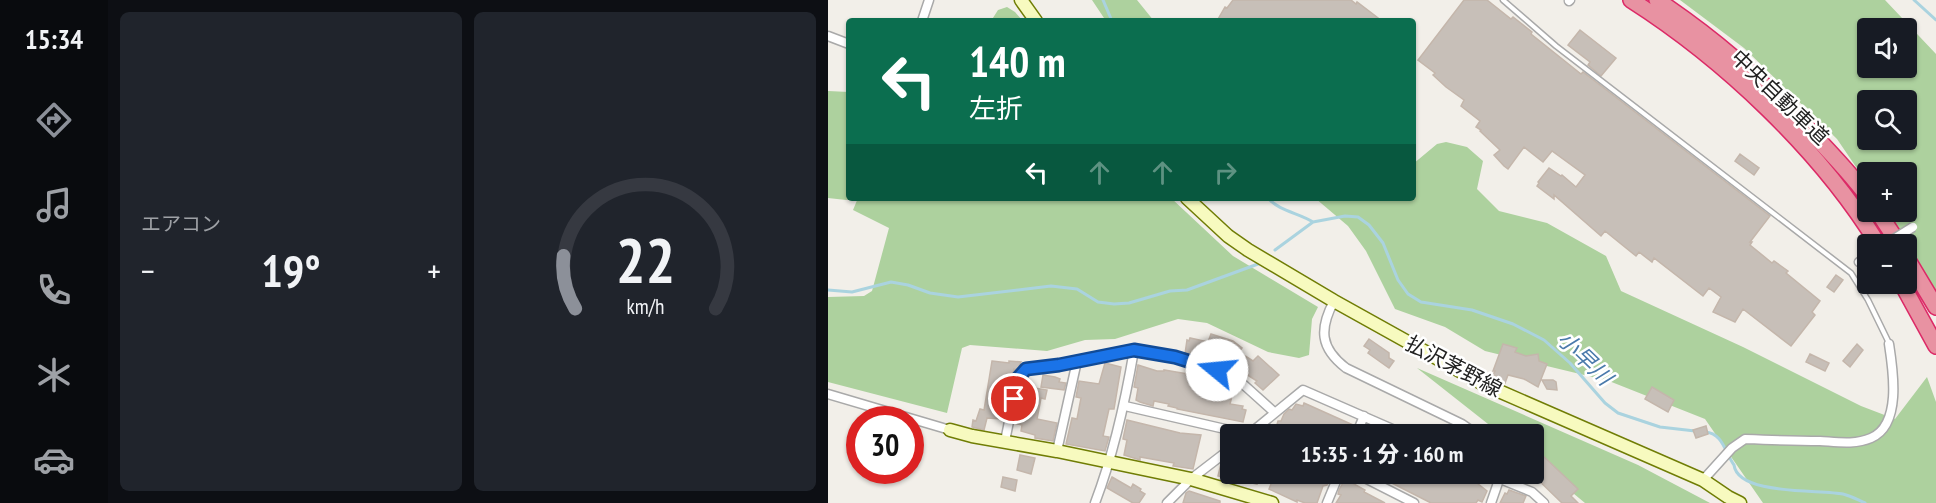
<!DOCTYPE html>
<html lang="ja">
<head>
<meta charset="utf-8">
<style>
  :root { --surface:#171b24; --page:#20242c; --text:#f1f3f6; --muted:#9ea1a6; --line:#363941; --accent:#8c9099 }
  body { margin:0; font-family:"PT Sans Narrow","Noto Sans JP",sans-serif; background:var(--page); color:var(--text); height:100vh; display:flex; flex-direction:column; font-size:22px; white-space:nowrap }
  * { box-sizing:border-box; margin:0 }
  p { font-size:20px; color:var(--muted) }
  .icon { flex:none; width:33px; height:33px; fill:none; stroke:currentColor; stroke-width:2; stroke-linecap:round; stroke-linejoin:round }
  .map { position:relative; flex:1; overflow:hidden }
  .sheet { display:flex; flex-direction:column; gap:12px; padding:12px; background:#0d0f14; width:720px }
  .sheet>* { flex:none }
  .banner { position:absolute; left:18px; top:18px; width:570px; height:183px; border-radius:6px; box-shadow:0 2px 4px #0004; background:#0b6e4f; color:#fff; overflow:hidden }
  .controls { position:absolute; left:1029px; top:18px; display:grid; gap:12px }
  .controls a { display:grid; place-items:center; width:60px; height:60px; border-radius:6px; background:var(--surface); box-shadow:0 2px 4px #0004; font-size:30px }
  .speed { position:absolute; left:18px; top:406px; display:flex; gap:12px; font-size:30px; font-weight:700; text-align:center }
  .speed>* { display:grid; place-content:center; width:78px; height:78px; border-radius:50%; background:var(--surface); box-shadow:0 2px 4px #0004; line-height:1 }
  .speed .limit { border:9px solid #d22; background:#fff; color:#111 }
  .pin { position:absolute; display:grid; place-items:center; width:51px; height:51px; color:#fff; margin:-26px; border:3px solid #fff; border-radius:50%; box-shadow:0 2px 6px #0007 }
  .me { position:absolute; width:66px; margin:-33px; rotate:287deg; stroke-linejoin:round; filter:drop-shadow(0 0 4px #0008) }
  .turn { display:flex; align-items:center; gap:21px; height:126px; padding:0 24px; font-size:27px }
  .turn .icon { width:78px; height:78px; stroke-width:2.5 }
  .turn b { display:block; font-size:42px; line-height:51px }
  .lanes { display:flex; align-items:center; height:57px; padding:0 24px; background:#0003; justify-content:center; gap:30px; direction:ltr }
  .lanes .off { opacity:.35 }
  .big { font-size:45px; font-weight:800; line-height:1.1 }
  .sheet .card { flex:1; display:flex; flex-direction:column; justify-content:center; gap:9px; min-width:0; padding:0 21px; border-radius:9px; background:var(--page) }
  .sheet .dial { align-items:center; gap:0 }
  .dial svg { height:156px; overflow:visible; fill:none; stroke:var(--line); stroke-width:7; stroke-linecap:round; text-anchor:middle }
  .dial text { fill:var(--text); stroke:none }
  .heat { display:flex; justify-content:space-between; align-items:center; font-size:33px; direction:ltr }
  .sheet .tiles { flex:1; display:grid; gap:12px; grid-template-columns:repeat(2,1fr) }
  .trip { position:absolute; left:392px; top:424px; width:324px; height:60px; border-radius:6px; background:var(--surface); box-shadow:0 2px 4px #0004; font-weight:800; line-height:60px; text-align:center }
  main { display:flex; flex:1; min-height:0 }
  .menu { display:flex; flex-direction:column; width:108px; justify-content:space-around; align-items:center; background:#090b0e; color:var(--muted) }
  .menu .icon { width:42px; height:42px }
  .menu .on { color:var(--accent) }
  .menu b { font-size:27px; color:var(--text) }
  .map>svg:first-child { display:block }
  .forest { fill:#add19e; fill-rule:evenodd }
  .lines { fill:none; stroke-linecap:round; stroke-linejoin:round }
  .stream { stroke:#aad3df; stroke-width:3 }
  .building { fill:#c7bfb8; stroke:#c4b6ab; stroke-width:1.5 }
  .lane-casing { stroke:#a9a9a9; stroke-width:7 }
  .street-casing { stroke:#a9a9a9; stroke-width:11 }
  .secondary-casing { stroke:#707d05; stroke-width:15 }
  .highway-casing { stroke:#dc2a67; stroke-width:18 }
  .lane { stroke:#fff; stroke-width:4 }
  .street { stroke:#fff; stroke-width:8 }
  .secondary { stroke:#f7fabf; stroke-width:12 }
  .highway { stroke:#e892a2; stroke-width:15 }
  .street-bridge-casing { stroke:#a9a9a9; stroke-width:11; stroke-linecap:butt }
  .street-bridge { stroke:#fff; stroke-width:8 }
  .route-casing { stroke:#114b97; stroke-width:15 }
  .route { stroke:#1a73e8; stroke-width:10 }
  .labels { text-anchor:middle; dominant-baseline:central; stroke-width:5; stroke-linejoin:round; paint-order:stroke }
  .street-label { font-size:21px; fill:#222; stroke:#fff }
  .water-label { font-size:22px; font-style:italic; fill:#4a7aab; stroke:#fff }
</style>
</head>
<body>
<main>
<nav class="menu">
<b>15:34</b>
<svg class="icon on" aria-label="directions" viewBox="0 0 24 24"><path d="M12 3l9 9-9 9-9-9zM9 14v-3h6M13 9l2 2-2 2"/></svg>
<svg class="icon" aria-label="music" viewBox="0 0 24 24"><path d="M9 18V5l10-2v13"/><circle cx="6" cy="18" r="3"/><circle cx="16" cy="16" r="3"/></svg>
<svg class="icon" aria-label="phone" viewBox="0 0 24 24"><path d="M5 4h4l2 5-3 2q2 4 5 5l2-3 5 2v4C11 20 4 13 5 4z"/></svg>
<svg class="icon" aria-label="climate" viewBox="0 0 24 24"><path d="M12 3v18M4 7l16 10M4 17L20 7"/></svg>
<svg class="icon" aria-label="car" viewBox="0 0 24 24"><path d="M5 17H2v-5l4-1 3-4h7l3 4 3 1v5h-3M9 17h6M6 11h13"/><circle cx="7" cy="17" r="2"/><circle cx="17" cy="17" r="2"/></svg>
</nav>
<section class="sheet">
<div class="tiles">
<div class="card"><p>エアコン</p>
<div class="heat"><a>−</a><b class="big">19°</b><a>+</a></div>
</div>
<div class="card dial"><svg viewBox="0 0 100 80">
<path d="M14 69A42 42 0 1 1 86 69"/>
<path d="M14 69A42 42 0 0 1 8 42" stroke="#8c9099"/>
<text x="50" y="56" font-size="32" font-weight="700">22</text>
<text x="50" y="72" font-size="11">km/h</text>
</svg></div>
</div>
</section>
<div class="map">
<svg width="1108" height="503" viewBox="0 0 1108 503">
  <rect width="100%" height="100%" fill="#f2efe9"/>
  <path class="forest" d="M 264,0 L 309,0 L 326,21 L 278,21 Z
    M 852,0 L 1057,0 L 1108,54 L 1108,291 L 1059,212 L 1078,212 L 1078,172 L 1040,172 L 1039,183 L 1009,139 L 916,48 ZM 1040,28 L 1078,28 L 1078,68 L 1040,68 ZM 1040,100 L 1078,100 L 1078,140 L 1040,140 Z
    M 179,7 L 187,12 L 195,21 L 163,21 L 170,10 Z
    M 0,91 L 21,92 L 21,198 L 26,198 L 18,200 L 0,198 Z
    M 618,142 L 639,147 L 655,161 L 649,189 L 671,211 L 719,223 L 778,256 L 793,291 L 915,347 L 1033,406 L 1067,419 L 1099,377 L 1108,402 L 1108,503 L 935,503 L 877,419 L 781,381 L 657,351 L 617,327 L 567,309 L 538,251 L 520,226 L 487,198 L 585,198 L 585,164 L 609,144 Z
    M 30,198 L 65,198 L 72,201 L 84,198 L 343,198 L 405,256 L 490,307 L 484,319 L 481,355 L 471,358 L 440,352 L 379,323 L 350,319 L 287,339 L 257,340 L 219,351 L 142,345 L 134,348 L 119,413 L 0,382 L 0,297 L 36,296 L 44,291 L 61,228 L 25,210 Z
    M 589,368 L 810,465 L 882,503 L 757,503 L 705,460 L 705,435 L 674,435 Z"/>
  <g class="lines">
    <path class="stream" d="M 275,0 L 284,21
      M 1086,0 L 1108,20
      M 440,198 C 451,211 471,213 485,222 L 517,216 L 530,217 L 541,225 L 555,243 L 570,280 L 580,294 L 593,302 L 644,310 L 685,324 L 716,340 L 742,363 L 777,403 L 790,413 L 832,427 L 867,431
      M 447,250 L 485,222
      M 0,290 L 24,292 L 63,282 L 80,285 L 102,293 L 130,297 L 223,286 L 249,289 L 270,302 L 286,304 L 301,303 L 342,291 L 359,290 L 430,264
      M 877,432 C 895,433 897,453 906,465 C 910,496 993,489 1015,494 C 1023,496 1030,500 1037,503"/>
  </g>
  <path class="building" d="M 405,0 L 523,0 L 528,4 L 529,2 L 554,21 L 389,21 L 397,7 L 399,8 Z
    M 636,0 L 659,0 L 683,19 L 685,17 L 704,32 L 703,34 L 753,74 L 755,72 L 942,216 L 922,242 L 924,242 L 922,245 L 944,263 L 946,261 L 960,271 L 958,273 L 992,301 L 984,312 L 987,315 L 963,346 L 915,309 L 907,322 L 885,312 L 893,297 L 881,288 L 875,296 L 826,258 L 824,262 L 811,252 L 808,256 L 777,231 L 773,236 L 726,195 L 726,199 L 709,186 L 711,183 L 710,182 L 721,168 L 733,176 L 734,175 L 748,187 L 757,175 L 724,151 L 715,162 L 696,147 L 680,169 L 676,166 L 666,155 L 672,150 L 652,131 L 653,130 L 648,127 L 652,121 L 633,106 L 636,100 L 618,87 L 605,75 L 607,73 L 590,60 Z
    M 752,30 L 788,58 L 773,76 L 760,65 L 762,62 L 740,45 Z
    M 912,154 L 931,168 L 926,175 L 907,161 Z
    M 1008,275 L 1015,280 L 1006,292 L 999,287 Z
    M 383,334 L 405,341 L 414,348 L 411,352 L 425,361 L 430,356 L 451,375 L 435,390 L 427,383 L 429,381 L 399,362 L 357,354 L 359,340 L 361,341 L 362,338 L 380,342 Z
    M 541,339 L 561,353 L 561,358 L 566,361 L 561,368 L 540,353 L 542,350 L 536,346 Z
    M 675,344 L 689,348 L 687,352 L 698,356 L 710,354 L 711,361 L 719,364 L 710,387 L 696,379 L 680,375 L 677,383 L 670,381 L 671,378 L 665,375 L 667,371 L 665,371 Z
    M 1029,344 L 1035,350 L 1022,367 L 1015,361 Z
    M 982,354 L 1001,363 L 997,371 L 978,362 Z
    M 164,361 L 181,363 L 181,361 L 193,362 L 189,370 L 186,369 L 174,419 L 159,418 L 156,430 L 144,427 L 145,420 L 148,421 L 152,409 L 156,410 Z
    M 277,363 L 293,367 L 286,409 L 281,409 L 275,436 L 281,437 L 277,451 L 238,444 L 244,418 L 249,419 L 253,398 L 248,397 L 251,381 L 271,384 Z
    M 310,365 L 329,371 L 336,371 L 336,370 L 372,376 L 371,378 L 402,384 L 400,395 L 404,396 L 402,404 L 415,406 L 414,409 L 418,410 L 415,422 L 349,409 L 349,408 L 340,406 L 341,404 L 326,401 L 325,406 L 312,402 L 308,400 L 310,388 L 306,387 Z
    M 215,375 L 227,377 L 232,379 L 231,382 L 238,383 L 236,390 L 213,387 Z
    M 714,380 L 725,380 L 728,382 L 729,390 L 719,389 Z
    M 195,386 L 219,390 L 217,399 L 213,398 L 209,419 L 229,423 L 225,441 L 207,438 L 207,435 L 193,431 L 194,425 L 189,424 L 190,418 L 188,417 Z
    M 824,387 L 846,400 L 840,412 L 817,399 Z
    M 476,403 L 525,425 L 522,435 L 446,435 L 450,421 L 453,421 L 456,414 L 461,409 L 464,410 L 468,404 L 475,406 Z
    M 299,420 L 352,433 L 373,435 L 365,469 L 345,466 L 346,463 L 312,457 L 312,460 L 296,455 L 299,440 L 295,439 Z
    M 878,426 L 880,434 L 868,438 L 865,430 Z
    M 705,453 L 714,455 L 750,489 L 743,496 L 750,503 L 734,503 L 705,475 Z
    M 192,455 L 207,458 L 203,474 L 189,470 Z
    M 393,464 L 402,466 L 402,474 L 431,474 L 429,484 L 390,476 Z
    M 447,474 L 503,474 L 499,485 L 495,486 L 489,503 L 477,503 L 469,500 L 469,502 L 441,489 Z
    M 546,474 L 630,474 L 642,481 L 646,474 L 652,477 L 649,483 L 659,491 L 654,502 L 650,500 L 648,503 L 603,503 Z
    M 688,474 L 703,474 L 699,483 L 686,478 Z
    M 175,477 L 189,480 L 187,491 L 173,487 Z
    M 284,477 L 303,488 L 305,484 L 313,489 L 312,491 L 317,494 L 311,503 L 305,503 L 279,488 Z
    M 517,479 L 537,490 L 536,492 L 557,503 L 508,503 L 513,495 L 510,494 L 511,490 Z
    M 681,490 L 698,496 L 695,503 L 672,503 L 677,493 L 679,494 Z
    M 361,491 L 392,501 L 392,503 L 355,503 L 358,493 Z"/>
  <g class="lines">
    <defs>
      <path id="lane" d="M 675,0 L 728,46 L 1023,273 L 1040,300 L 1061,343"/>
      <path id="street" d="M 741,1 L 742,0
        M 94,21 L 101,0
        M 0,36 L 21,44
        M 1031,262 L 1040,256
        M 506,301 C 491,329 492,348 518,368 L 634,424 L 650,435
        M 0,394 L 122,430
        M 297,406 L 423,435
        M 420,435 L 475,390 L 578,435
        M 528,435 L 536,416
        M 177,441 L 190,378 L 198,369 L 231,365 L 306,350 L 347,357 L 406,376 L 446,412
        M 229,451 L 249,361
        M 529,474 L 586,503
        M 660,474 L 704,492 L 716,503
        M 875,480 L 904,448 L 917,439 C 942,440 967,441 992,441 C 1009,442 1027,445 1043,438 C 1074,425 1065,370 1061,344
        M 267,503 C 286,453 297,403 306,350
        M 339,503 L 363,479 L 402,449
        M 499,503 L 511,474
        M 663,503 L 673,474"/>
      <path id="secondary" d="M 193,0 L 208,21
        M 359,198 L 400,236 L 420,250 L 506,301 L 657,385 L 875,480 L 900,497 L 912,503
        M 122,430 L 144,436 L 229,451 L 363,479 L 444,503"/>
      <path id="highway" d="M 803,0 C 897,60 992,150 1050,244
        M 829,0 C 886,38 929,76 976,125 C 998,148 1021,171 1040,197
        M 1050,212 L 1071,244
        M 1078,257 L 1108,307
        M 1074,284 L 1108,346"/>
    </defs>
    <use href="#lane" class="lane-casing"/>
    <use href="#street" class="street-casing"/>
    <use href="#secondary" class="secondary-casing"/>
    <use href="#highway" class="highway-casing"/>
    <use href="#lane" class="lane"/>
    <use href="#street" class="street"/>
    <use href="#secondary" class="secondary"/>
    <use href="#highway" class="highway"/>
    <defs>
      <path id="street-bridge" d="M 1058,244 L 1085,227"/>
    </defs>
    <use href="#street-bridge" class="street-bridge-casing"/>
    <use href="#street-bridge" class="street-bridge"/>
  </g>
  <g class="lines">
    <defs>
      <path id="route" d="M 186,399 L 190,378 L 198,369 L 231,365 L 306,350 L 347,357 L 389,370"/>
    </defs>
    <use href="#route" class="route-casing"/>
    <use href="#route" class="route"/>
  </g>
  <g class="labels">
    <g class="street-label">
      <text transform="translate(952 97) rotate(44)">中央自動車道</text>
      <text transform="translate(626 366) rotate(28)">払沢茅野線</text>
    </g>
    <g class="water-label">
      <text transform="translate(757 358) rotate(44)">小早川</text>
    </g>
  </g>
</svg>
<div class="controls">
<a><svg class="icon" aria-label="sound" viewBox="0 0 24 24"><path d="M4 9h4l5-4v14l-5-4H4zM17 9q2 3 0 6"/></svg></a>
<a><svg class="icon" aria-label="search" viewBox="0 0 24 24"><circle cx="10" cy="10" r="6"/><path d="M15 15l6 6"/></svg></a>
<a>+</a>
<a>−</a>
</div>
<div class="speed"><div class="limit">30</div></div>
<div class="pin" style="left:186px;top:399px;background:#d93025"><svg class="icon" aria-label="arrive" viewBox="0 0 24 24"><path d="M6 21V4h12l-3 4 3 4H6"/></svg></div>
<svg class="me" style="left:389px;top:370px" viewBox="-20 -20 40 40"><circle r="19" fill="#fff"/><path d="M0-13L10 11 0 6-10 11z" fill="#1a73e8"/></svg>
<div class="trip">15:35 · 1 分 · 160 m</div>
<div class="banner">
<div class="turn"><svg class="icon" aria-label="left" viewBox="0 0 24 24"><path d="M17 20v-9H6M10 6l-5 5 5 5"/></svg><div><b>140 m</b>左折</div></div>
<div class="lanes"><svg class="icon" aria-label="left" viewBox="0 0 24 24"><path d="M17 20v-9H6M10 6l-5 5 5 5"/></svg><svg class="icon off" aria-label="ahead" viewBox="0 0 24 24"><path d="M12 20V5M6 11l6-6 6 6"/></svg><svg class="icon off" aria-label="ahead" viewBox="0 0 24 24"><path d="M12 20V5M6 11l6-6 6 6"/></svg><svg class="icon off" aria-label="right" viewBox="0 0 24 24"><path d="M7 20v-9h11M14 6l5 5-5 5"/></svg></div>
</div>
</div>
</main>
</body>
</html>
